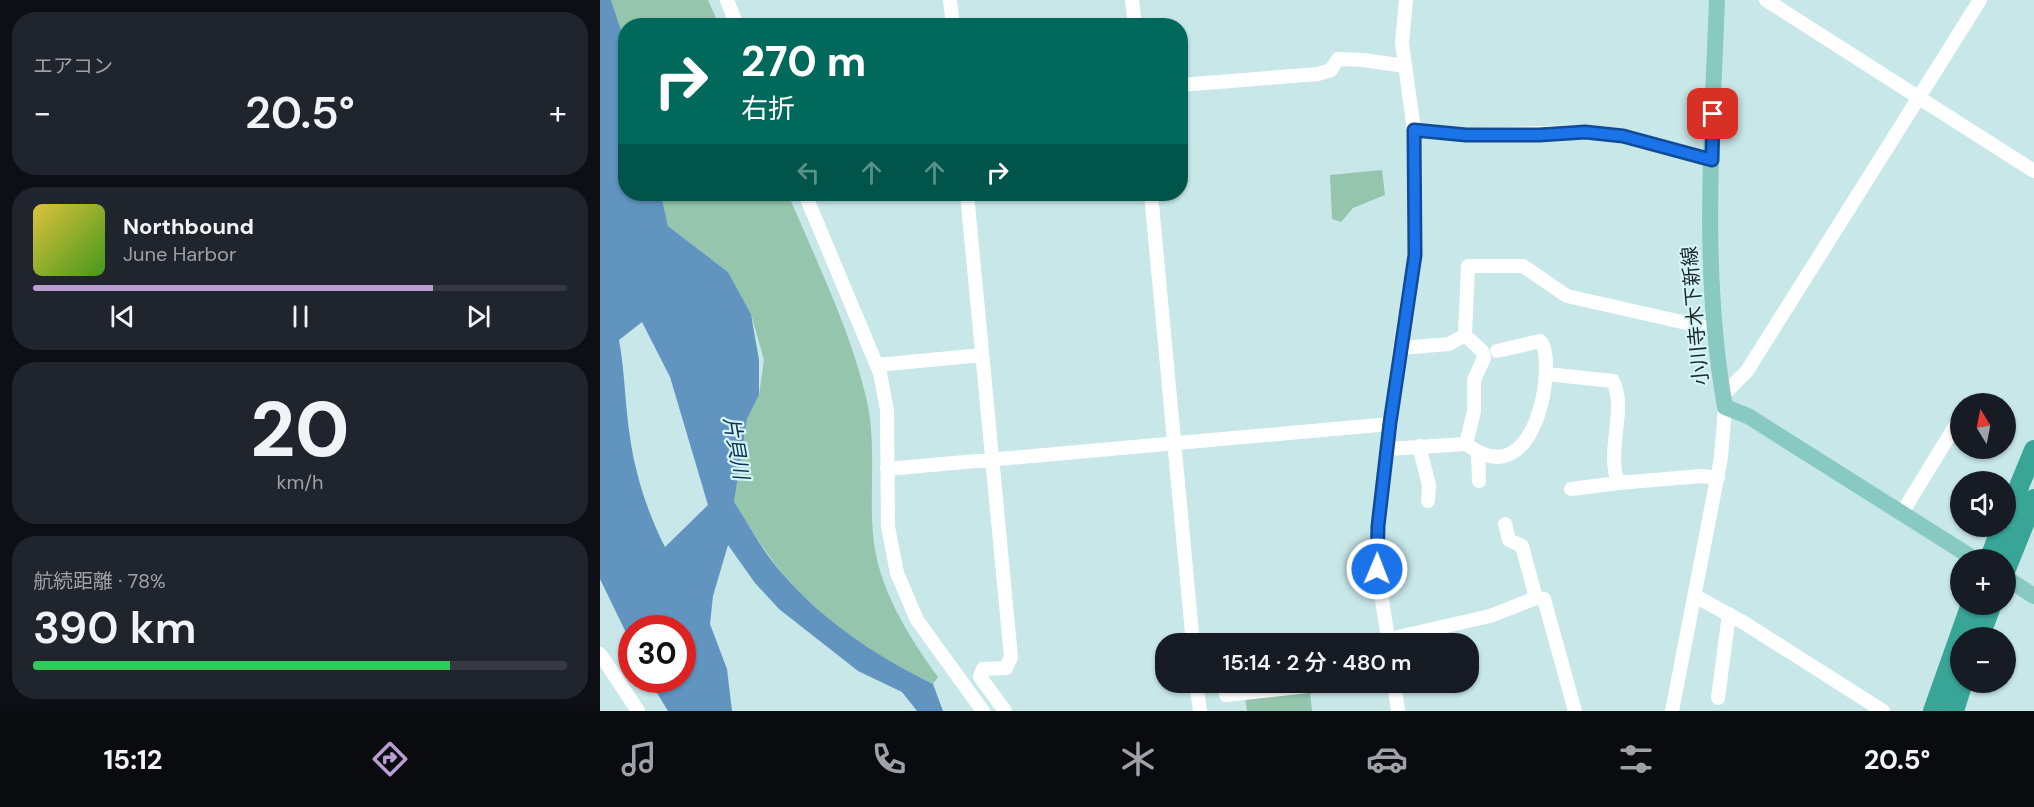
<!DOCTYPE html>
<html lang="ja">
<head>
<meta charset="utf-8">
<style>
  :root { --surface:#171b24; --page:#20242c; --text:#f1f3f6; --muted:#9ea1a6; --line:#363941; --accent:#b99dd3 }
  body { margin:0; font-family:"DM Sans","Noto Sans JP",sans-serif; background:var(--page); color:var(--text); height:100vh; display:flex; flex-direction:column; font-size:22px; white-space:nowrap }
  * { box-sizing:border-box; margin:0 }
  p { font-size:20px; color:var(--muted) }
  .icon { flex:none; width:33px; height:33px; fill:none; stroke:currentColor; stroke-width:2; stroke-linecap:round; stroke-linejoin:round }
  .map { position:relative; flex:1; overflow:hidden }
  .drawer { display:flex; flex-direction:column; gap:12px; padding:12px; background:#0d0f14; width:600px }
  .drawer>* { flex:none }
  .banner { position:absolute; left:18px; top:18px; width:570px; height:183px; border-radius:24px; box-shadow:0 2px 4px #0004; background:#00695c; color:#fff; overflow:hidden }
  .needle { width:39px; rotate:350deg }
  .controls { position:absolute; left:1350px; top:393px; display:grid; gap:12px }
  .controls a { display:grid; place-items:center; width:66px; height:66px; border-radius:50%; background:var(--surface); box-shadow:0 2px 4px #0004; font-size:30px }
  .speed { position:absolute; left:18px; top:615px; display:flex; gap:12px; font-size:30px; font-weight:700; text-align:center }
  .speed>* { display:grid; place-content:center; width:78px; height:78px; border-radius:50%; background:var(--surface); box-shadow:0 2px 4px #0004; line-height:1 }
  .speed .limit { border:9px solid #d22; background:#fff; color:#111 }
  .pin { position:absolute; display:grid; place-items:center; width:51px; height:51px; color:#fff; margin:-26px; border-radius:12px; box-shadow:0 3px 9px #0006 }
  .me { position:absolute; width:66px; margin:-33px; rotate:1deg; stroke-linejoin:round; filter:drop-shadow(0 0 4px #0008) }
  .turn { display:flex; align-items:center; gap:21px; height:126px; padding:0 24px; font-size:27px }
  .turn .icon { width:78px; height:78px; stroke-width:2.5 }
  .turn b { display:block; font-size:42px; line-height:51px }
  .lanes { display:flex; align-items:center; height:57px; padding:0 24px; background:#0003; justify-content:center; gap:30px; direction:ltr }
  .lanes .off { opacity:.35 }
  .big { font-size:45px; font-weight:600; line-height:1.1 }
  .drawer .card { flex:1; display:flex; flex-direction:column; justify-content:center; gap:9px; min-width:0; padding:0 21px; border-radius:24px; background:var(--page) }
  .drawer .dial { align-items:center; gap:0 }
  .dial b { font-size:78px; line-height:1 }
  .song { display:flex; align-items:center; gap:18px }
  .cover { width:72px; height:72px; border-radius:9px; background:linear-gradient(135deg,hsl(50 70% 55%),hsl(100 70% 35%)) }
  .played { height:6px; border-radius:3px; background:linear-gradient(90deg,var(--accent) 75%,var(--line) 75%) }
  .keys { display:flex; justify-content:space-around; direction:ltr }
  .heat { display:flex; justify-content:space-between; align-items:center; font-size:33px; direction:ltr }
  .charge { height:9px; border-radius:4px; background:linear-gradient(90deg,#34c759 78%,var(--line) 0) }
  .trip { position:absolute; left:555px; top:633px; width:324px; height:60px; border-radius:24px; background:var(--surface); box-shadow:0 2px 4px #0004; font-weight:600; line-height:60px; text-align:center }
  .tab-bar { display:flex; height:96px; justify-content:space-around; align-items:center; background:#090b0e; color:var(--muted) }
  .tab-bar .icon { width:42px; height:42px }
  .tab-bar .selected { color:var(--accent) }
  .tab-bar b { font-size:27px; color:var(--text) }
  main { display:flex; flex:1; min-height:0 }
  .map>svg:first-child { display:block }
  .green { fill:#95c5ac }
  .water { fill:#6195c0; fill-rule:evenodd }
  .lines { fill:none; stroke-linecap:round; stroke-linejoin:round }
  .minor { stroke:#fff; stroke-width:14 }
  .major { stroke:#88c9c1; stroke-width:16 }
  .highway { stroke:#38a597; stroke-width:20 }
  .route-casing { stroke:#114b97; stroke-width:15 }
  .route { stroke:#1a73e8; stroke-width:10 }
  .labels { text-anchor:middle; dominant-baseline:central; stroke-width:4.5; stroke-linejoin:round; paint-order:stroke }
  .street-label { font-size:20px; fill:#1b2728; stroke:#d5f4f7 }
  .water-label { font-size:21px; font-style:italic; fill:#093350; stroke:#d5f4f7 }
</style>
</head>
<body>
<main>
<section class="drawer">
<div class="card"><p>エアコン</p>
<div class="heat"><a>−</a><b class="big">20.5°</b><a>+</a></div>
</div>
<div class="card">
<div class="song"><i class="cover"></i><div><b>Northbound</b><p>June Harbor</p></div></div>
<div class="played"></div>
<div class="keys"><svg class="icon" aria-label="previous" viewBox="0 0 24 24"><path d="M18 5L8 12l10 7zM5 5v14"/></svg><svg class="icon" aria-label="pause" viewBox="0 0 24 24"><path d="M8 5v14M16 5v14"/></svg><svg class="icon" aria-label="next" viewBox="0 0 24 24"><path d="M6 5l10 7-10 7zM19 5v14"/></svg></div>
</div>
<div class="card dial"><b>20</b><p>km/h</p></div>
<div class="card"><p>航続距離 · 78%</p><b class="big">390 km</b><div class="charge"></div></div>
</section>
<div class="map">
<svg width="1434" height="711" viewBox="0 0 1434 711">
  <rect width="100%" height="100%" fill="#c8e7e9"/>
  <path class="green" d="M 11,0 L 108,0 L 119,25 L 26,26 L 25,42 Z
    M 782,170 L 785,195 L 753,208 L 741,222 L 732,219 L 730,175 Z
    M 61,194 L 188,194 C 215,258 250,329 266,397 C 277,442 269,489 273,534 C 277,586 308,636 338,677 L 333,684 C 271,654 206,610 167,553 C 155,536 145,519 134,502 L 147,419 L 159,395 L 164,360 L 151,314 L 128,272 L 68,226 Z
    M 710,692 L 712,711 L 647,711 L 645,698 Z"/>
  <path class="water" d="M 0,0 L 11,0 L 25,42 L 26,194 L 61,194 L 68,226 L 128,272 L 151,314 L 159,360 L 159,395 L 147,419 L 134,502 C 147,521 158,543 172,561 C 214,615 272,654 333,684 L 343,711 L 317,711 L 302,692 L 258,671 L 179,609 L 155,583 L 128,545 L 113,596 L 110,624 L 127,669 L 132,711 L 68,711 L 49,680 L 82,680 L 82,628 L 32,628 L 31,643 L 0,579 ZM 42,322 L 70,377 L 108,505 L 65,547 C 48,514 35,474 30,437 C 25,405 25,373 19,340 Z"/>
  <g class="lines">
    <path class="minor" d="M 127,0 L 137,26
      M 350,0 L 353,26
      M 532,0 L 535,26
      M 1166,0 L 1434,171
      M 580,85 L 718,74 L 731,70 L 738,59 L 763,60 L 805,66
      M 814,130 L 866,135 L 985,132 L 1023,136 L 1112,160
      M 205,194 L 280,373 L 287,410 L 288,527 L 297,573 L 317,620 L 383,711
      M 367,194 L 411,657 L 406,668 L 383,669 L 380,677 L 405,711
      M 551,194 L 593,644
      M 865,335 L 882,351 L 884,358 L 874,380 L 874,411 L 866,444
      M 800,348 L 849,344 L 865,335 L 868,266 L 923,266 L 967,296 L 1113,329
      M 277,365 L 382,355
      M 946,374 L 1013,381 C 1027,410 1006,448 1018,483 L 1102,476 L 1118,478
      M 1123,395 L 1147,371 L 1380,0
      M 819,446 L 829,485 L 828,501
      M 787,449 L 866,444 C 939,500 957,355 940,341 L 897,351
      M 878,453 L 879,481
      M 287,469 L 790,424
      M 971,489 L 1018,483
      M 1302,513 L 1360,418
      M 1095,596 L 1146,624 L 1283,711
      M 936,598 L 944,599 L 975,711
      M 789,639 L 890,616 L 936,598 L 922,546 L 909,540 L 905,524
      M 789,644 L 777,569 L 778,526 L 800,348 L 815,255 L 814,130 L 802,43 L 806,0
      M 0,654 L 38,711
      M 596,682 L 600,711
      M 794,682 L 798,711
      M 626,695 L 745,682
      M 1118,698 L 1129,614
      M 1072,711 L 1121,458 L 1125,407"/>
    <path class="major" d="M 1117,0 C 1112,136 1101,272 1125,407 L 1148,416 L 1376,560
      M 1406,578 L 1434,596"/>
    <path class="highway" d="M 1406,518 L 1434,450
      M 1389,560 L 1402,526
      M 1406,569 L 1434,499
      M 1379,638 L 1392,604
      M 1333,711 L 1371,604
      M 1354,711 L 1363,682"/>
  </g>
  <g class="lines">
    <defs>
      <path id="route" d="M 777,569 L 778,526 L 790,423 L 815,255 L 814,130 L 866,135 L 939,135 L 985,132 L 1023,136 L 1112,160 L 1113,114"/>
    </defs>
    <use href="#route" class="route-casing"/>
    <use href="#route" class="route"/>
  </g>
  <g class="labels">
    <g class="street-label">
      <text transform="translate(1095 316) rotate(-95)">小川寺木下新線</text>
    </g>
    <g class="water-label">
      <text transform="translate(136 448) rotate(80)">片貝川</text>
    </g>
  </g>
</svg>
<div class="controls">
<a><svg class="needle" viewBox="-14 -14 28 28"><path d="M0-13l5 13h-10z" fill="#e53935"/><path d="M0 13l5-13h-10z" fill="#9ea1a6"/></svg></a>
<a><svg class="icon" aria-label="sound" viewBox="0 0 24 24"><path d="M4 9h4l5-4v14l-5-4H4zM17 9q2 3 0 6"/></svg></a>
<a>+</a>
<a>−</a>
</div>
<div class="speed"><div class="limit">30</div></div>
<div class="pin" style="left:1113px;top:114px;background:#d93025"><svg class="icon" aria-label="arrive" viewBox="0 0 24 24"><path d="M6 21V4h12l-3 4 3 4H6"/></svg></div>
<svg class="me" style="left:777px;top:569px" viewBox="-20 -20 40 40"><circle r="17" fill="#1a73e8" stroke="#fff" stroke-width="3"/><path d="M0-11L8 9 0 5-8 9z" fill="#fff"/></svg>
<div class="trip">15:14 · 2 分 · 480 m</div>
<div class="banner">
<div class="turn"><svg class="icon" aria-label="right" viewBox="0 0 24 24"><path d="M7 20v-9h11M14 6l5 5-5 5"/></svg><div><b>270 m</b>右折</div></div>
<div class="lanes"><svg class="icon off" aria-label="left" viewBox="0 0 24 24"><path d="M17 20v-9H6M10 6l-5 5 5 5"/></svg><svg class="icon off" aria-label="ahead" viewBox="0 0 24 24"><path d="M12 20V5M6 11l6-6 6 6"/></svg><svg class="icon off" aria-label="ahead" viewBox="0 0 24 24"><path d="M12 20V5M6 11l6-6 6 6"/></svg><svg class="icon" aria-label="right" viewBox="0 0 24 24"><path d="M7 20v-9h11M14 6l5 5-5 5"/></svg></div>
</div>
</div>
</main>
<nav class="tab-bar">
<b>15:12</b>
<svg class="icon selected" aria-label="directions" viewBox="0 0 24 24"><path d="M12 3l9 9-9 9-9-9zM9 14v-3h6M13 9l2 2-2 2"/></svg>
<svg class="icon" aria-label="music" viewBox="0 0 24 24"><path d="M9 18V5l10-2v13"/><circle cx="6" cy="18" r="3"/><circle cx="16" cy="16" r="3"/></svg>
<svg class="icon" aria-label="phone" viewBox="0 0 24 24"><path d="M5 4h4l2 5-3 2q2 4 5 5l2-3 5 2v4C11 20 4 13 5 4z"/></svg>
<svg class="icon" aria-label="climate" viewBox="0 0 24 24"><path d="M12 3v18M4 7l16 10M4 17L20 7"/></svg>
<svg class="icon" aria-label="car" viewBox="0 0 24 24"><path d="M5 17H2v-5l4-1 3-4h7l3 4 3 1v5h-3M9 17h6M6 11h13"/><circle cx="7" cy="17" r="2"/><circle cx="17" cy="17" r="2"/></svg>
<svg class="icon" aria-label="filters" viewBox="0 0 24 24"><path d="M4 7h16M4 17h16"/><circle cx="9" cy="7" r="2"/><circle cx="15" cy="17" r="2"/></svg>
<b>20.5°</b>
</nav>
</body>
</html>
